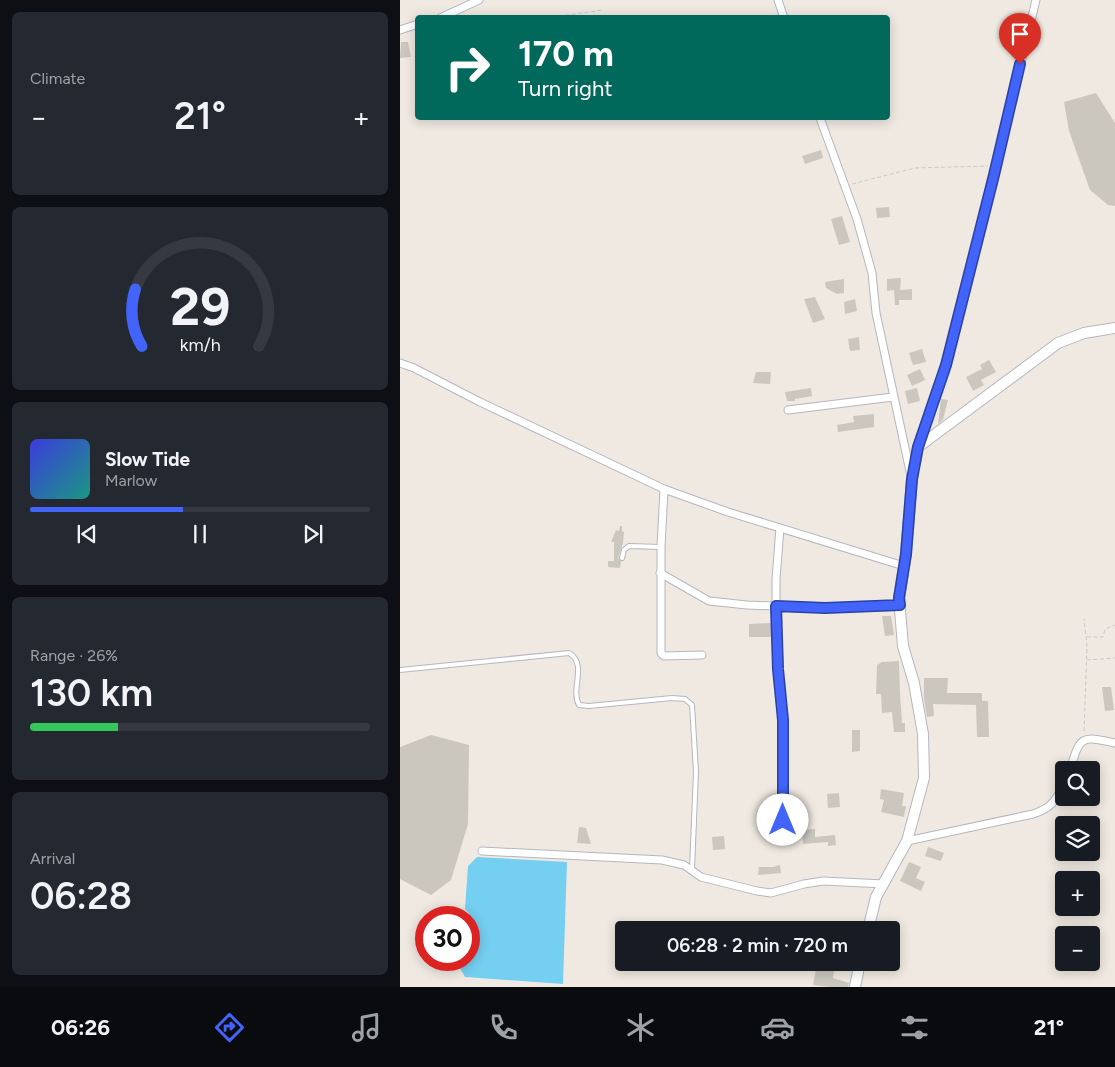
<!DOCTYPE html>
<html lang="en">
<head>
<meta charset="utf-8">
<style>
  :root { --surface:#171b24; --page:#242831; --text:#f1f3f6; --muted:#9ea1a6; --line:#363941; --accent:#4264fb }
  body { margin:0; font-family:Figtree,sans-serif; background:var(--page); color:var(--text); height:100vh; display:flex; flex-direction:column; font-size:19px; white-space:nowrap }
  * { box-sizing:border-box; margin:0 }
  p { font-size:16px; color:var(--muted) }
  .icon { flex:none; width:28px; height:28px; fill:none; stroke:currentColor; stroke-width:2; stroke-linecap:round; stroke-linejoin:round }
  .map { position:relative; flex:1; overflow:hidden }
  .side { display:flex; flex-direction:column; gap:12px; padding:12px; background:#0d0f14; width:400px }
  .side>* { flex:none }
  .guide { position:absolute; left:15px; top:15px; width:475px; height:105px; border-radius:5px; box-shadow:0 2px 12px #0003; background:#00695c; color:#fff; overflow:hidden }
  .tools { position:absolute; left:655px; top:761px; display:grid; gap:10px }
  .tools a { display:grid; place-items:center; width:45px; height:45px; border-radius:5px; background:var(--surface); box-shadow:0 2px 12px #0003; font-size:25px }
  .speed { position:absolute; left:15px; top:906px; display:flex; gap:10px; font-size:25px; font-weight:700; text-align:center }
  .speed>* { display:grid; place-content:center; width:65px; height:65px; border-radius:50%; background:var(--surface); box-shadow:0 2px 12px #0003; line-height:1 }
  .speed .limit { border:8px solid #d22; background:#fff; color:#111 }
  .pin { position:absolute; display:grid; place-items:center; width:42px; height:42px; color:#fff; margin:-51px -21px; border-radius:50% 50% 50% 0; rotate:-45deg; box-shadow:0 0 5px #0007 }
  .pin .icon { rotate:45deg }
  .me { position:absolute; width:55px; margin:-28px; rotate:0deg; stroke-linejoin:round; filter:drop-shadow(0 0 4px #0008) }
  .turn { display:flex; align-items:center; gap:18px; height:105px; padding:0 20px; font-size:22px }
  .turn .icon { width:65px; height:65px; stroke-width:2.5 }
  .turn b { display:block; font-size:35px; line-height:42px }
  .big { font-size:38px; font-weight:600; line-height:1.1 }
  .side .widget { flex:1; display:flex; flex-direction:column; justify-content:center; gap:8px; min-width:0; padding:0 18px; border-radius:8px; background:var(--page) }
  .side .dial { align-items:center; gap:0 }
  .dial svg { height:130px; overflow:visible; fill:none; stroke:var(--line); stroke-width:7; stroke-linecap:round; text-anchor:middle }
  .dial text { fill:var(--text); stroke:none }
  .song { display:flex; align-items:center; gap:15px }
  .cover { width:60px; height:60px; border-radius:8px; background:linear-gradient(135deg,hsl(240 70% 55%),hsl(170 70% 35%)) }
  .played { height:5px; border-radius:2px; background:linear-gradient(90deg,var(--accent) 45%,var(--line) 45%) }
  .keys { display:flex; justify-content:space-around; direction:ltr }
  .heat { display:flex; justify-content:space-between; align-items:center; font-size:28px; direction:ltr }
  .charge { height:8px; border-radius:4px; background:linear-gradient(90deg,#34c759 26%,var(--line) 0) }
  .trip { position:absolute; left:215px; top:921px; width:285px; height:50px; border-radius:5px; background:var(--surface); box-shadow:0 2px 12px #0003; font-weight:600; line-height:50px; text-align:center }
  .dock { display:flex; height:80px; justify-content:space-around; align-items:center; background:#090b0e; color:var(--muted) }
  .dock .icon { width:35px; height:35px }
  .dock .current { color:var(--accent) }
  .dock b { font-size:22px; color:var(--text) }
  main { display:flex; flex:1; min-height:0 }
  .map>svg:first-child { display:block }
  .water { fill:#75cff0 }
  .building { fill:#cbc7bf }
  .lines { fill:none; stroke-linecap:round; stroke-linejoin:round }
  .lane-casing { stroke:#b4b7c1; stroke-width:6 }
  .street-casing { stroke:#b4b7c1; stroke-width:9 }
  .secondary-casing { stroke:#b4b7c1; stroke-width:12 }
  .path { stroke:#c9c9c9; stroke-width:1; stroke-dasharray:4 2.5; stroke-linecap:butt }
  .lane { stroke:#fff; stroke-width:4 }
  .street { stroke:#fff; stroke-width:7 }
  .secondary { stroke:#fff; stroke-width:10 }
  .route-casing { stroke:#2b41a3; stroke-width:12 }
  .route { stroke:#4264fb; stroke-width:9 }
</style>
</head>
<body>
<main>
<section class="side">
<div class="widget"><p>Climate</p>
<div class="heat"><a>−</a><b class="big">21°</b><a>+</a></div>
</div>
<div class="widget dial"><svg viewBox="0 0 100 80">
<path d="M14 69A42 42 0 1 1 86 69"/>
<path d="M14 69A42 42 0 0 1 10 34" stroke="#4264fb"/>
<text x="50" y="56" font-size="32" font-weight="700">29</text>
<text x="50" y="72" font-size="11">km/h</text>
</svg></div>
<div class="widget">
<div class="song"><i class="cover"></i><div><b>Slow Tide</b><p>Marlow</p></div></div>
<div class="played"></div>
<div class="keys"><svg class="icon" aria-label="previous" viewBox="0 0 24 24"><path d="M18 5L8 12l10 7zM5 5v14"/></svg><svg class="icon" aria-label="pause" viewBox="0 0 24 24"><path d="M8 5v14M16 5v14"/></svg><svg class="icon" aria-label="next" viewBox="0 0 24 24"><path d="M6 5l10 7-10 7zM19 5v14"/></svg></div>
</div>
<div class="widget"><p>Range · 26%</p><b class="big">130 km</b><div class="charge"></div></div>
<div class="widget"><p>Arrival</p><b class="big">06:28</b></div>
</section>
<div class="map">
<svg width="715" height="987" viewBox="0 0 715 987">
  <rect width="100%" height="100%" fill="#efe9e1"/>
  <path class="water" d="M 77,857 L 167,862 L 163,984 L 65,977 L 60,968 L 60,960 L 69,960 L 69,918 L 67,917 L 70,915 L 65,909 L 68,866 Z"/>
  <path class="building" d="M 1,42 L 8,42 L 11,57 L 0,58 Z
    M 696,93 L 715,123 L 715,206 L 708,205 L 690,190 L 669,131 L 664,102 Z
    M 421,150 L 423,158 L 405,164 L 402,156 Z
    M 489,207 L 490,217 L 477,218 L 476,208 Z
    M 442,216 L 450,242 L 439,245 L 431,219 Z
    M 501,278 L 500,290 L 512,289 L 512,300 L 499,300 L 499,305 L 495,305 L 494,290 L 487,291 L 487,279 Z
    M 444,279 L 444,293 L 437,294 L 426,288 L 425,282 Z
    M 415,297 L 425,319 L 413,323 L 404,299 Z
    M 455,299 L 457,311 L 445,314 L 444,302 Z
    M 459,337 L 460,350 L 450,351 L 448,339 Z
    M 522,349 L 526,362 L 513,365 L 509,353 Z
    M 589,360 L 596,372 L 581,380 L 584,385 L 573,391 L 566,377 L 582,369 L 580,365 Z
    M 520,369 L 525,380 L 512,386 L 507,375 Z
    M 356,372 L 371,372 L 370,384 L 353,383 Z
    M 411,388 L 412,396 L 395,399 L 395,401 L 387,401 L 385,392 Z
    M 517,388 L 520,401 L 508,404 L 505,391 Z
    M 541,399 L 548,400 L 543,420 L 538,424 Z
    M 474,414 L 474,427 L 438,432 L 437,425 L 454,422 L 453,416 Z
    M 220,526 L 222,526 L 222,531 L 224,532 L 223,543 L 218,558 L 221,561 L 220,568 L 208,567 L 208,561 L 214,561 L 214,542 L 211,542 L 216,530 L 219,531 Z
    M 482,616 L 491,616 L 494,635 L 485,636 Z
    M 371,623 L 372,637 L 349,637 L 349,624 Z
    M 499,661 L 500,693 L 502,723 L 505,723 L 505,732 L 494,732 L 492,712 L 482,713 L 481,694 L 476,694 L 477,665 L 482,662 Z
    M 524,678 L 548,678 L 547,693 L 582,693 L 582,701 L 588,701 L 589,737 L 577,737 L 576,705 L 533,704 L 534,716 L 527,717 L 524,698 Z
    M 702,687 L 711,687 L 714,710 L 705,711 Z
    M 452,730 L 460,730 L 460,751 L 452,752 Z
    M 31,735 L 69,745 L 68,824 L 51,880 L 31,895 L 0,879 L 0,747 Z
    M 481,789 L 504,793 L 502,806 L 506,806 L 504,817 L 481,812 L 484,800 L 480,799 Z
    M 439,793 L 440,807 L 428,808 L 427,794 Z
    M 179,827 L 186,828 L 191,844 L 177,843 Z
    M 415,829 L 415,837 L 435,835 L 436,845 L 428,846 L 428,842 L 403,844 L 402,830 Z
    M 324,836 L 325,849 L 313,850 L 312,837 Z
    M 528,847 L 544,853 L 541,861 L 525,856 Z
    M 509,862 L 521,867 L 516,878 L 525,882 L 521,891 L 500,881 Z
    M 380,865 L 381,873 L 358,875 L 359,867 L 373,867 Z
    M 416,969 L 434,971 L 433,978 L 449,983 L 448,987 L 430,987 L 413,985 Z"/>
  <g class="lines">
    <defs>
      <path id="lane" d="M 222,558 L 224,550 L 229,546 L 261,547
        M 0,670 L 169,653 C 188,664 170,689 179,705 L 189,706 L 272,698 L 285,699 L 292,705 L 296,772 L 292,869"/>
      <path id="street" d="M 378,0 L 384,18
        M 40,18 L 79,0
        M 0,30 L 18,24
        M 420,118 L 457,219 L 472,273 L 476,313 L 511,476
        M 0,363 L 14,368 L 80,402 L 264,489 L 328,512 L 504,566
        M 388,410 L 493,397
        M 518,447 L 546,365 L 594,175 L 636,0
        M 264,489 L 261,547 L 261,653 L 264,656 L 302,655
        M 380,528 L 376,579 L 376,606 L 378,669 L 383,719 L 383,820
        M 260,573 L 309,601 L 347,605 L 425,608 L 500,605
        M 670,770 C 680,737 680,735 715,743
        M 507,841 L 633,814 C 651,808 655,802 664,784
        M 82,851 L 262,860 L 284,865 L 301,877 L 357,891 L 371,893 L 404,884 L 423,881 L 484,884"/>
      <path id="secondary" d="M 468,930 L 476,897 L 507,841 L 524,778 L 523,734 L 514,683 L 503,646 L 499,598 L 506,554 L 512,479 L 518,447 L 658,343 L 684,333 L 715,328
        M 455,987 L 460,962"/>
    </defs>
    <use href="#lane" class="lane-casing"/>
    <use href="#street" class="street-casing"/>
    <use href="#secondary" class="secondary-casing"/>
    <path class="path" d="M 146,18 L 203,10
      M 452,184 L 515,168 L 588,166
      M 687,637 L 703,637 L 705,629 L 715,625
      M 687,660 L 715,658
      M 684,731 L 687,646 L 684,619"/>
    <use href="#lane" class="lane"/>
    <use href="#street" class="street"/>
    <use href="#secondary" class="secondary"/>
  </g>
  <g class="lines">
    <defs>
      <path id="route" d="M 383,820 L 383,720 L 378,669 L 376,606 L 425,608 L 500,605 L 499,598 L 506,554 L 512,479 L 518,447 L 546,365 L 594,175 L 620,64"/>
    </defs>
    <use href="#route" class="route-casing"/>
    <use href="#route" class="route"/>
  </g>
</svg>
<div class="tools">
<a><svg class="icon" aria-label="search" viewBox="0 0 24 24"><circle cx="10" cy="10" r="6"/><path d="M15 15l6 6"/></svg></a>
<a><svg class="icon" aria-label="layers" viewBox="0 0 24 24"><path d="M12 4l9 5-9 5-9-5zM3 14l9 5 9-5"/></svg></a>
<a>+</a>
<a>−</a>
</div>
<div class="speed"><div class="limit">30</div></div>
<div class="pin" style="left:620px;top:64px;background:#d93025"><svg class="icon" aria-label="arrive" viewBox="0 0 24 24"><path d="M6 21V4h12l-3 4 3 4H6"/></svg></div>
<svg class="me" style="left:383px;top:820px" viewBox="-20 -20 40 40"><circle r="19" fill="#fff"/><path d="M0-13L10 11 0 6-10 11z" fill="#4264fb"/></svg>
<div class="trip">06:28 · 2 min · 720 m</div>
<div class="guide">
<div class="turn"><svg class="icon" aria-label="right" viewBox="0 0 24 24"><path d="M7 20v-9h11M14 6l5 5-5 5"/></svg><div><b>170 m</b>Turn right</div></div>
</div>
</div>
</main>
<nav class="dock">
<b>06:26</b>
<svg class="icon current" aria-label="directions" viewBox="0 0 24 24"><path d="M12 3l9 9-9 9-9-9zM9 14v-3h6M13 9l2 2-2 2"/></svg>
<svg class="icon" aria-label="music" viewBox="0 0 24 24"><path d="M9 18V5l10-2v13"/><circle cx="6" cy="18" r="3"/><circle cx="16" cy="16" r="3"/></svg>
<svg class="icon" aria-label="phone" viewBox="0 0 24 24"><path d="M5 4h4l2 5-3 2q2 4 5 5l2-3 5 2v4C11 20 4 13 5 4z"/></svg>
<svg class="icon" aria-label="climate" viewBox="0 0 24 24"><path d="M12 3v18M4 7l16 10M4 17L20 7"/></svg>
<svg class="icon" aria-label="car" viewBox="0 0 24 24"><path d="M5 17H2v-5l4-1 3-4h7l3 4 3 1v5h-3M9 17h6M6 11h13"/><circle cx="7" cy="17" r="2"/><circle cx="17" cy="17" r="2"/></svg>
<svg class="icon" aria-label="filters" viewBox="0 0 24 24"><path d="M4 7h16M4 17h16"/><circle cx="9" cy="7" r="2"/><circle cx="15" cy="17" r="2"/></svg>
<b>21°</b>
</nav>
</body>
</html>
